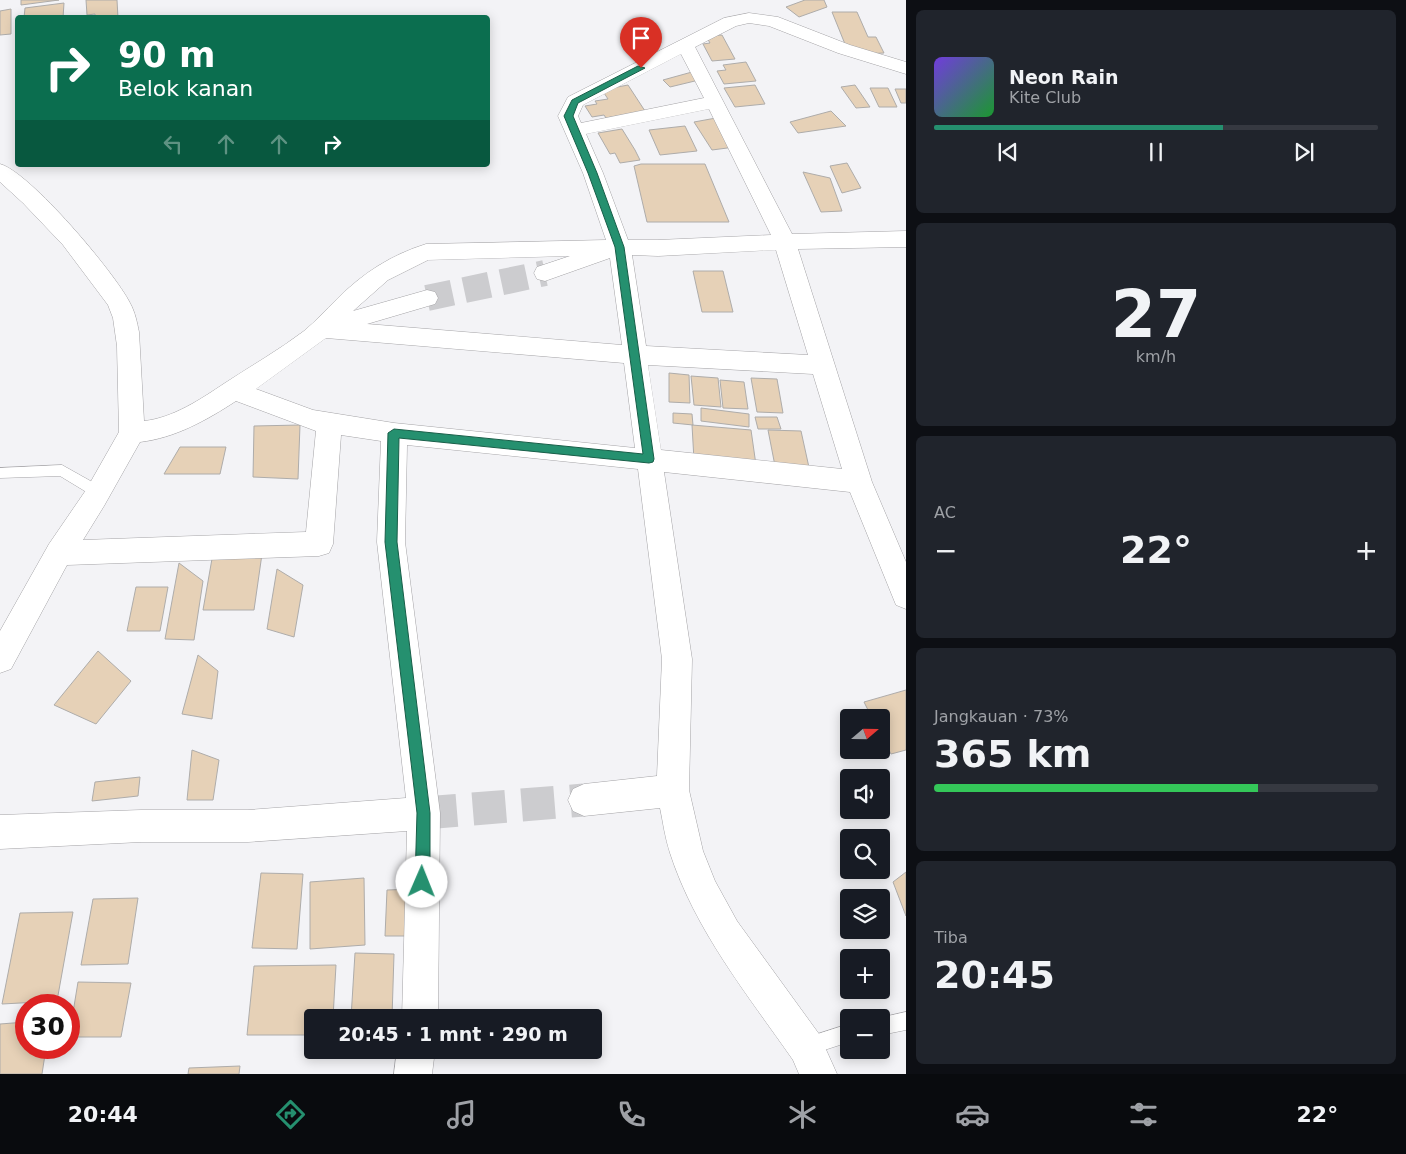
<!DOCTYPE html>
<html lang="id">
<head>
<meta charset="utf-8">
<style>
  :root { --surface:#171b24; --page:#20242c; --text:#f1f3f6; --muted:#9ea1a6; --line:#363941; --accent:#25906f }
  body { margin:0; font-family:"DejaVu Sans",sans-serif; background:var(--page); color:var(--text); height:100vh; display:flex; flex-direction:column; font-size:19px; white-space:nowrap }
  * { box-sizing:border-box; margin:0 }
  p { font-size:16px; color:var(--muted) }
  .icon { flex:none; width:28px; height:28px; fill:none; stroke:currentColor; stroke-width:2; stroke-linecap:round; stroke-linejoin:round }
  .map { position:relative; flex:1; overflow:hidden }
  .details { display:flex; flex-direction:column; gap:10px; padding:10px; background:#0d0f14; width:500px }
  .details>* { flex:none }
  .banner { position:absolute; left:15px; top:15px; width:475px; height:152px; border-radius:5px; box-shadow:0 2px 12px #0003; background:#0b6e4f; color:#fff; overflow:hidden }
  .needle { width:32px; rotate:70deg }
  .controls { position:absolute; left:840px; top:709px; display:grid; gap:10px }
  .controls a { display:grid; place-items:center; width:50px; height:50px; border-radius:5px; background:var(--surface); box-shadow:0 2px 12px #0003; font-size:25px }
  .speed { position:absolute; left:15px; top:994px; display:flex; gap:10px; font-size:25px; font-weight:700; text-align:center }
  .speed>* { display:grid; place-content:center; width:65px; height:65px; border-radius:50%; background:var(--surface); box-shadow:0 2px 12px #0003; line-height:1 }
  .speed .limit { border:8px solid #d22; background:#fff; color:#111 }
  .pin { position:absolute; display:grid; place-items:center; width:42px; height:42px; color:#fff; margin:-51px -21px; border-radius:50% 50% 50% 0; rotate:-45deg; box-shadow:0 0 5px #0007 }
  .pin .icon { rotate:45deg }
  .me { position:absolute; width:55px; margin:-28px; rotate:1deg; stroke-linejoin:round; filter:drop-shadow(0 0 4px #0008) }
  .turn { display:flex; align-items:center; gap:18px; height:105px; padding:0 20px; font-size:22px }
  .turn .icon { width:65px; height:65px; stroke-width:2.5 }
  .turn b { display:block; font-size:35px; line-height:42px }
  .lanes { display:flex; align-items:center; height:48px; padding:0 20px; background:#0003; justify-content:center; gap:25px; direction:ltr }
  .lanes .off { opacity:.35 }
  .big { font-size:38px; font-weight:700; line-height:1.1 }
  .details .widget { flex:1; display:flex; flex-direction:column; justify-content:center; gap:8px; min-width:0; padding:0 18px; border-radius:8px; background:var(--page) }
  .details .dial { align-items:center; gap:0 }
  .dial b { font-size:65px; line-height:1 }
  .song { display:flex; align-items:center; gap:15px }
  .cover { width:60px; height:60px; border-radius:8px; background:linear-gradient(135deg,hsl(260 70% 55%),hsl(130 70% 35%)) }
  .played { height:5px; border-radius:2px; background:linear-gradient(90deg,var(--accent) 65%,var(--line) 65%) }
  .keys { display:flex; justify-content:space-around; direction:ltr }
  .heat { display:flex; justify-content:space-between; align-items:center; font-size:28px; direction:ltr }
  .charge { height:8px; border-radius:4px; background:linear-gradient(90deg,#34c759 73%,var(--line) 0) }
  .trip { position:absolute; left:304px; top:1009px; width:298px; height:50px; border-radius:5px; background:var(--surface); box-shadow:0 2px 12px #0003; font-weight:700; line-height:50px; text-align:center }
  .dock { display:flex; height:80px; justify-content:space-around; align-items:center; background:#090b0e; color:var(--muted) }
  .dock .icon { width:35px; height:35px }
  .dock .active { color:var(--accent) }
  .dock b { font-size:22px; color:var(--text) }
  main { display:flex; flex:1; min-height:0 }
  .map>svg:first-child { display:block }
  .building { fill:#e6d1b7; stroke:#aeacaa }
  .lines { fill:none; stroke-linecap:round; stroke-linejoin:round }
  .minor-tunnel-far1 { stroke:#cccccf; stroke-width:26; stroke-dasharray:26 12; stroke-linecap:butt }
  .minor-tunnel { stroke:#cccccf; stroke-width:33; stroke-dasharray:33 16; stroke-linecap:butt }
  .service-casing { stroke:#a4a3a6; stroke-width:1 }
  .minor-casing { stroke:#a4a3a6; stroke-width:1 }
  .service { fill:#fff; fill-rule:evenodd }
  .minor { fill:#fff; fill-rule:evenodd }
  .route { fill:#25906f; stroke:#185e48 }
</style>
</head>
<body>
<main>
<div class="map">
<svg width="906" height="1074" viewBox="0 0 906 1074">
  <rect width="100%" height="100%" fill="#f3f3f6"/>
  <path class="building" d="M 21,0 L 59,0 L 21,5 Z
    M 86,0 L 117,0 L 118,18 L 95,18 L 95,14 L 87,15 Z
    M 805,0 L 824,0 L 827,7 L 799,17 L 786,7 Z
    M 64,3 L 63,18 L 24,18 L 25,8 Z
    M 11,9 L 11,34 L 0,35 L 0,11 Z
    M 832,12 L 857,12 L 868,37 L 876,37 L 884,53 L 863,54 L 847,49 Z
    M 722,35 L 735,59 L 712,61 L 703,44 L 710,43 L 706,36 Z
    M 746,62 L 756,81 L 724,84 L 717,71 L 726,70 L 723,65 Z
    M 692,72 L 699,80 L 670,87 L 663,80 Z
    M 628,85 L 645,111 L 606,118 L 604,115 L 592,117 L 585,106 L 597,104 L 595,101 L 608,99 L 602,90 Z
    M 755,85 L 765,104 L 735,107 L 724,88 Z
    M 855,85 L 870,107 L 856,108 L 841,87 Z
    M 870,88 L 888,88 L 897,107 L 879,107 Z
    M 895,89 L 906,89 L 906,103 L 901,103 Z
    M 831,111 L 846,126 L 798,133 L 790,122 Z
    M 716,118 L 735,147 L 712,150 L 694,122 Z
    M 685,126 L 697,151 L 660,155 L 649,130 Z
    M 622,129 L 635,150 L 640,160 L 620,163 L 615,153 L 610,154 L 598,133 Z
    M 847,163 L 861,188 L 842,193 L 830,166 Z
    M 641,164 L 705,164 L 729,222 L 647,222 L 634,166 Z
    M 803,172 L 830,178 L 842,211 L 821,212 Z
    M 693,271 L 723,271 L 733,312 L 702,312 Z
    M 669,373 L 689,375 L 690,403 L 669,402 Z
    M 691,376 L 718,378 L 721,407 L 694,405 Z
    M 751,378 L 777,379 L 783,413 L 757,412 Z
    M 720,380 L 744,382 L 748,409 L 723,408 Z
    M 701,408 L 749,414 L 749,427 L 701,421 Z
    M 673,413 L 692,414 L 693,425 L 673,423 Z
    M 755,417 L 777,417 L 781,429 L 758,429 Z
    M 300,425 L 298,479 L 253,477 L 254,426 Z
    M 692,425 L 751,430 L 756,465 L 694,460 Z
    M 768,430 L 801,431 L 810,472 L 776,471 Z
    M 180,447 L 226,447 L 220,474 L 164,474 Z
    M 213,553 L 262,554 L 254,610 L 203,610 Z
    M 179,563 L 203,581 L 194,640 L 165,639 Z
    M 277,569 L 303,585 L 294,637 L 267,629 Z
    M 136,587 L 168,587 L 160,631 L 127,631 Z
    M 98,651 L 131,681 L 96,724 L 54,705 Z
    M 198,655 L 218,671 L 212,719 L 182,714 Z
    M 906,690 L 906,750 L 891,754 L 881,735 L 881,718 L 872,718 L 864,702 Z
    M 192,750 L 219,760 L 213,800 L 187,800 Z
    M 140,777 L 138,796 L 92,801 L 95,782 Z
    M 906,872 L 906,916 L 893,882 Z
    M 261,873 L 303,874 L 297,949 L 252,948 Z
    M 364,878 L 365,945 L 310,949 L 310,882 Z
    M 415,889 L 414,936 L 385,936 L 387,890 Z
    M 138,898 L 128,964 L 81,965 L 93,899 Z
    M 73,912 L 57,1001 L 2,1004 L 20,913 Z
    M 355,953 L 394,954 L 392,1018 L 351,1018 Z
    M 336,965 L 333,1018 L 312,1018 L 312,1035 L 247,1035 L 254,966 Z
    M 78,982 L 131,983 L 121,1037 L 69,1037 Z
    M 26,1022 L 26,1048 L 46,1048 L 42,1074 L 0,1074 L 0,1024 Z
    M 240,1066 L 239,1074 L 188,1074 L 189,1068 Z"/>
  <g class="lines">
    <path class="minor-tunnel-far1" d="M 427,298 L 545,273"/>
    <path class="minor-tunnel" d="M 424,813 L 584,800"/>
    <defs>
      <path id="service" d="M 62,465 L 103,488 L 105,492 L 103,496 L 98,498 L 93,496 L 60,476 L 0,478 L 0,468 Z
        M 906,1012 L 906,1030 L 881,1035 L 881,1018 L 879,1018 Z
        M 849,1024 L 849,1042 L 806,1056 L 799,1054 L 797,1047 L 799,1040 Z"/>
      <path id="minor" d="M 749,13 L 778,17 L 850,45 L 906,62 L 906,74 L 838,53 L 769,26 L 749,23 L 736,26 L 695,47 L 792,234 L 906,231 L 906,247 L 798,249 L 872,482 L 906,562 L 906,609 L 896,605 L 850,492 L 664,472 L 692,659 L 689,790 L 703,851 L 715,881 L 737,921 L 819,1034 L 837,1074 L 799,1074 L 793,1060 C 747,994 695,930 670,853 C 665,838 663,822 660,808 L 584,816 L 573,811 L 568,800 L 573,789 L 584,784 L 657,776 L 662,659 L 638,469 L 407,445 L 405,542 L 440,813 L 438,1018 L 402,1018 L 407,831 L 248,842 L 141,842 L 0,849 L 0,815 L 141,810 L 248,810 L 406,798 L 377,542 L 381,441 L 341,435 L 333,544 L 329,553 L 319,556 L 67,565 L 11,669 L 0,673 L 0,631 L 49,544 L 86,490 L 119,432 L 117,346 L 113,318 L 108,305 L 63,245 L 23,203 L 0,182 L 0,164 C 30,172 115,273 130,303 C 135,312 137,322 139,332 L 144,421 C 173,418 201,399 225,383 C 251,366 279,350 304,331 C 316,321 326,310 337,299 C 363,273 391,255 426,244 L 606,240 L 583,173 L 558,116 L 568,97 L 724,18 ZM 681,54 L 704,98 L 581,123 L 578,116 L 583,105 ZM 709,109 L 771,235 L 658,240 L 628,240 L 603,173 L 586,134 ZM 776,250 L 808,355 L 646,346 L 632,255 L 658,256 ZM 570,256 L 537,267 L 534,273 L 537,279 L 545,281 L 610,258 L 622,345 L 367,324 L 435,304 L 438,298 L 435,292 L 427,290 L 353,311 L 388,280 L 428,260 ZM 326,338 L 624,363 L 635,448 L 394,423 L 313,410 L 256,389 ZM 648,365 L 813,374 L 842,469 L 661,450 ZM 236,401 L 316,431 L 306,532 L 83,540 L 104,506 L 140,442 C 175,438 207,420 236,401 Z
        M 397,1050 L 435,1050 L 432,1074 L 394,1074 Z"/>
    </defs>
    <use href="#service" class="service-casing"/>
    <use href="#minor" class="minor-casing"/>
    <use href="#service" class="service"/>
    <use href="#minor" class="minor"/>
  </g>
  <path class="route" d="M 638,66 L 645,68 L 578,103 L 573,116 L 597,173 L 624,247 L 654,459 L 653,462 L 649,463 L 399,438 L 397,542 L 430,813 L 430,882 L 427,887 L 422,889 L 418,887 L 415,882 L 417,813 L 385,542 L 388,433 L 394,429 L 643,454 L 615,247 L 588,173 L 564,116 L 572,100 Z"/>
</svg>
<div class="controls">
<a><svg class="needle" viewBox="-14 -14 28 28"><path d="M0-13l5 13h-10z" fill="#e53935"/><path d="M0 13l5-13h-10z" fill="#9ea1a6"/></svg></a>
<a><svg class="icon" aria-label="sound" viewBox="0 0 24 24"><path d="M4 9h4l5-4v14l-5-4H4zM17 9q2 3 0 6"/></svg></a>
<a><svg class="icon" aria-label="search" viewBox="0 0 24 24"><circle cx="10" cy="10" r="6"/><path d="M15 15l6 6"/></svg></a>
<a><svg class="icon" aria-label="layers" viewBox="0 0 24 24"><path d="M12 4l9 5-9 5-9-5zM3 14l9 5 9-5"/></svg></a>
<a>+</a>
<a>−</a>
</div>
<div class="speed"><div class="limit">30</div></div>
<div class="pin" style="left:641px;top:68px;background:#d93025"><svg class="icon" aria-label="arrive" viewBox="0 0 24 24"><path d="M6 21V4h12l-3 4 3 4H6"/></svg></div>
<svg class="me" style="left:422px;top:882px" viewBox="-20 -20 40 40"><circle r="19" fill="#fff"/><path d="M0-13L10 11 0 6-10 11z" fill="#25906f"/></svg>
<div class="trip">20:45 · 1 mnt · 290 m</div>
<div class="banner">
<div class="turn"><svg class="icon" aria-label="right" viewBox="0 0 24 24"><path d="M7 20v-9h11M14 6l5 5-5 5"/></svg><div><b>90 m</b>Belok kanan</div></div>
<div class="lanes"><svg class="icon off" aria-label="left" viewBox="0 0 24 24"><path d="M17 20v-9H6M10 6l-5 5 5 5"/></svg><svg class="icon off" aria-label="ahead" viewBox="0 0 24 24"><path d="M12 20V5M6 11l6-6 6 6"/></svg><svg class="icon off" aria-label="ahead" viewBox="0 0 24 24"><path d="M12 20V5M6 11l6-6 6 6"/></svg><svg class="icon" aria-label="right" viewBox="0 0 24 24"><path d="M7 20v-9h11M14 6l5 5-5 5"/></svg></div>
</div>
</div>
<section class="details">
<div class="widget">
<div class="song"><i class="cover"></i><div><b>Neon Rain</b><p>Kite Club</p></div></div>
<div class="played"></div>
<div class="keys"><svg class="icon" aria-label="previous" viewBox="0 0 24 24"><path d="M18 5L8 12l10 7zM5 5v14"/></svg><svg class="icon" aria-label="pause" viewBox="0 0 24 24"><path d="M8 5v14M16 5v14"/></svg><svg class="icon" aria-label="next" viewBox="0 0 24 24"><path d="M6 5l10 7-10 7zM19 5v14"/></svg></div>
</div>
<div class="widget dial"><b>27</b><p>km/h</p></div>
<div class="widget"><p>AC</p>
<div class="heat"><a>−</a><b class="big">22°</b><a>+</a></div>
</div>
<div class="widget"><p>Jangkauan · 73%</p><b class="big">365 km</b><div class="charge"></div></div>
<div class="widget"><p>Tiba</p><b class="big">20:45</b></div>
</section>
</main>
<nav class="dock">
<b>20:44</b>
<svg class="icon active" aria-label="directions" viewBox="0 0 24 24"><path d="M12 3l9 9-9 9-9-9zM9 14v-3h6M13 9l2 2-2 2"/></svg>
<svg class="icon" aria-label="music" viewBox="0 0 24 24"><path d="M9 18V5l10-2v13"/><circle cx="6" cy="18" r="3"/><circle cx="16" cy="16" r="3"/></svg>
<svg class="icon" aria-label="phone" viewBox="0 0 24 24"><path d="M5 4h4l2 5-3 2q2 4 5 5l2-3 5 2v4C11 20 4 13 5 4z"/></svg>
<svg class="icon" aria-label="climate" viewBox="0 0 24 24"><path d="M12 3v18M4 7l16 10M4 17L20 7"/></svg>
<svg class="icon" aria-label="car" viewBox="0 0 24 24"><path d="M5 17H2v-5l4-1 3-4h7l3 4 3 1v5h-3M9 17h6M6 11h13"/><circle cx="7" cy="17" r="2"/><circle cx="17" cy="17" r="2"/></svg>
<svg class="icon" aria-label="filters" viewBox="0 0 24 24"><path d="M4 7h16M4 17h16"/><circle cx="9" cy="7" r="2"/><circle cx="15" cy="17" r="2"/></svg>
<b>22°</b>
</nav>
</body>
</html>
